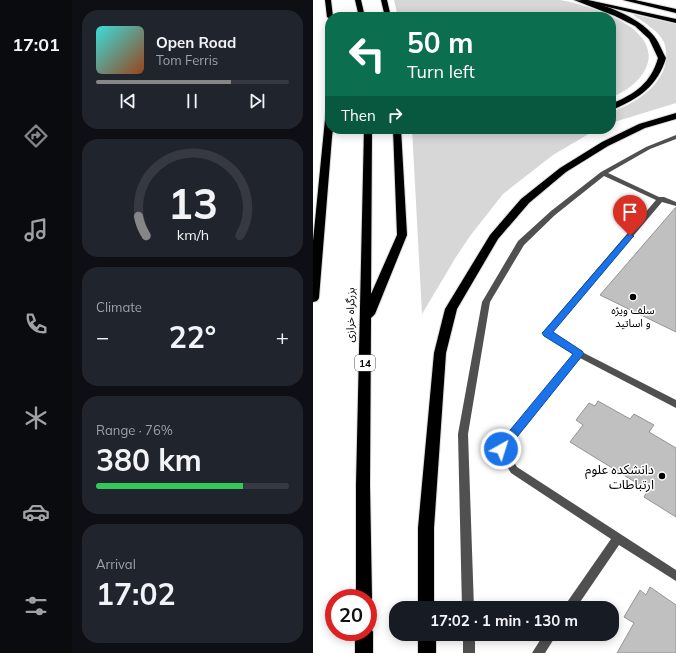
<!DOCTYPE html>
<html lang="en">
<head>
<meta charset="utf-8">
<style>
  :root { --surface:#171b24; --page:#20242c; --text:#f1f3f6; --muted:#9ea1a6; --line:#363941; --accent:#858687 }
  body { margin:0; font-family:Mulish,"Noto Sans Arabic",sans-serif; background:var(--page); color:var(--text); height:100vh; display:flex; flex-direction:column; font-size:15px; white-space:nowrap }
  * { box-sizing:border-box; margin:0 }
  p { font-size:13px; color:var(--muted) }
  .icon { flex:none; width:22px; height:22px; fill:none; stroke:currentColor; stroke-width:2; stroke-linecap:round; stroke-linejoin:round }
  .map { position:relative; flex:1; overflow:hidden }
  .drawer { display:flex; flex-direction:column; gap:10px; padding:10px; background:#0d0f14; width:241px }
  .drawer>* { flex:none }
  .guide { position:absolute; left:12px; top:12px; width:291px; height:122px; border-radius:16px; box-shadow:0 2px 10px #0003; background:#0b6e4f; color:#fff; overflow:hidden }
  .speed { position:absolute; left:12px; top:589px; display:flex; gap:8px; font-size:20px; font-weight:700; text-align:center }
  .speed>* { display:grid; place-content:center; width:52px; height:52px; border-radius:50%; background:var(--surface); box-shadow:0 2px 10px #0003; line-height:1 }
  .speed .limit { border:6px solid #d22; background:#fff; color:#111 }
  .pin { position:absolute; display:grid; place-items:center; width:34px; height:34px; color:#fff; margin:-41px -17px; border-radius:50% 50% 50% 0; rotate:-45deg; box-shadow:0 0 4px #0007 }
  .pin .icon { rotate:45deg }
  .me { position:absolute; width:44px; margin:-22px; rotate:39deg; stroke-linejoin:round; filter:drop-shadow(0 0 3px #0008) }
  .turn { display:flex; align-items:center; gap:14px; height:84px; padding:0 16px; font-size:18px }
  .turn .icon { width:52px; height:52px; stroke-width:2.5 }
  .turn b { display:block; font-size:28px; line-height:34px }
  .then { display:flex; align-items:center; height:38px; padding:0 16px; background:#0003; gap:8px; font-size:15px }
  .big { font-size:30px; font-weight:700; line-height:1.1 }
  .drawer .card { flex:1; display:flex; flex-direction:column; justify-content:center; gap:6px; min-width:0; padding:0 14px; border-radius:16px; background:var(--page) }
  .drawer .dial { align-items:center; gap:0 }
  .dial svg { height:104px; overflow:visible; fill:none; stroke:var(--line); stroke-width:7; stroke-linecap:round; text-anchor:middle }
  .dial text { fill:var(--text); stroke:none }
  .song { display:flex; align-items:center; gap:12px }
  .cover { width:48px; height:48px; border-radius:6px; background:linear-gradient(135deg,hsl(180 70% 55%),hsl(20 70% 35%)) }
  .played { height:4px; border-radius:2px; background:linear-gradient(90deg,var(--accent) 70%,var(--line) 70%) }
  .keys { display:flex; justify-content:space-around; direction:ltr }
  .heat { display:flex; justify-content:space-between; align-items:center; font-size:22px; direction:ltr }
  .charge { height:6px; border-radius:3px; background:linear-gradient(90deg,#34c759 76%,var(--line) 0) }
  .trip { position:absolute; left:76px; top:601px; width:230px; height:40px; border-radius:16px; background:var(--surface); box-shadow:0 2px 10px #0003; font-weight:700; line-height:40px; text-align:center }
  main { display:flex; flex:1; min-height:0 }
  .tab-bar { display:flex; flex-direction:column; width:72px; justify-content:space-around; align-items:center; background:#090b0e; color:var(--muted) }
  .tab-bar .icon { width:28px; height:28px }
  .tab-bar .current { color:var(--accent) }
  .tab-bar b { font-size:18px; color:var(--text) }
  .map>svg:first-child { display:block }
  .green { fill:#d7d7d7 }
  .building { fill:#c0c0c0; stroke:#949494 }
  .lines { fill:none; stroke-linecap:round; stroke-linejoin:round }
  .primary-casing { stroke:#dbdbdb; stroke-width:2 }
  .highway-casing { stroke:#dbdbdb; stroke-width:2 }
  .lane { fill:#505050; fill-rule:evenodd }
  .primary { fill:#000; fill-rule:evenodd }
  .highway { fill:#000; fill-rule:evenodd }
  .route { fill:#1a73e8; stroke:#114b97 }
  .poi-dot { fill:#000; stroke:#fff; stroke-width:1.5 }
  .labels { text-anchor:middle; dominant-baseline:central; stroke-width:3; stroke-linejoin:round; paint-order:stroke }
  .shield { fill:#fff; stroke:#4c4c4c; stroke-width:1 }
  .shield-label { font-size:10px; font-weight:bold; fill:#000 }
  .poi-label { font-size:11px; fill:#000; stroke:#fff }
  .street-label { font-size:11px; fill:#000; stroke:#fff }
  .near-poi-label { font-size:13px; fill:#000; stroke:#fff; text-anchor:end }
</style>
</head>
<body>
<main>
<nav class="tab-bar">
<b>17:01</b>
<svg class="icon current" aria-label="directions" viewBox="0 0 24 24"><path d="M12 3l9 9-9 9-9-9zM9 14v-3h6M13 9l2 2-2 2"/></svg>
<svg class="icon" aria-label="music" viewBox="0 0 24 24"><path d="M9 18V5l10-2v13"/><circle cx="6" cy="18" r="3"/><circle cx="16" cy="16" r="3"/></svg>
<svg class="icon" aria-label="phone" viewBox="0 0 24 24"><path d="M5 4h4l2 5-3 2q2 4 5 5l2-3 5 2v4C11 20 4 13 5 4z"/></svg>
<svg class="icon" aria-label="climate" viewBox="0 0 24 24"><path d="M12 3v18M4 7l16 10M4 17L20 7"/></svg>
<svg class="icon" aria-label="car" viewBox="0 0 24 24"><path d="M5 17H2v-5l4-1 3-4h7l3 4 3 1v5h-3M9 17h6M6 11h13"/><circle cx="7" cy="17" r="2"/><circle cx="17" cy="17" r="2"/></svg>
<svg class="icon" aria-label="filters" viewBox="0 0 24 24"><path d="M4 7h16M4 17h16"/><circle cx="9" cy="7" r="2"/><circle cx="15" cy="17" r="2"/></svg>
</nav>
<section class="drawer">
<div class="card">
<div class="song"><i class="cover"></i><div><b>Open Road</b><p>Tom Ferris</p></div></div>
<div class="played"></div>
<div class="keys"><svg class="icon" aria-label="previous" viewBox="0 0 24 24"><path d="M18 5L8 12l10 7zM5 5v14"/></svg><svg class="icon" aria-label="pause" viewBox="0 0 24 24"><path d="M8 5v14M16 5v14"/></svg><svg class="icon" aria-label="next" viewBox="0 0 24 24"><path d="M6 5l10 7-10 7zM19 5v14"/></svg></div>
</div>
<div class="card dial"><svg viewBox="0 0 100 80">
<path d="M14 69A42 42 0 1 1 86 69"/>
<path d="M14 69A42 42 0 0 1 8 54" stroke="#858687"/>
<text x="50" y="56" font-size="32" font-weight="700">13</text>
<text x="50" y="72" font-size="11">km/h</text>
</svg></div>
<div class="card"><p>Climate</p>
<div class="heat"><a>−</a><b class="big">22°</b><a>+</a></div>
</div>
<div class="card"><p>Range · 76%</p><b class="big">380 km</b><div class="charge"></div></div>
<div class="card"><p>Arrival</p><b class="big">17:02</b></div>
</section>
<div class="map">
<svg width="363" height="653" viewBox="0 0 363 653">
  <rect width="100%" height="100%" fill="#fff"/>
  <path class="green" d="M 81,0 L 247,0 C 275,5 351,27 333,68 C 326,83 312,91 298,98 L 298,17 L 85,17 Z
    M 319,14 L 363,24 L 363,103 L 298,123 L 298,112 C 325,103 363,78 351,42 C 344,29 330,22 319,14 Z
    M 99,129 L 284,129 L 240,155 L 190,194 L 157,236 L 143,257 L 109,314 Z"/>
  <path class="building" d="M 363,207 L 363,332 L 287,295 Z
    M 285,401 L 317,419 L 321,414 L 341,425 L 336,432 L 363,448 L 363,517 L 331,497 L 335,490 L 257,442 L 270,425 L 263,420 L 276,403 L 282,406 Z
    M 337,587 L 363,605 L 363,653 L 304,653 L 321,623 L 311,617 L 327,590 L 333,595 Z"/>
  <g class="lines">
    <defs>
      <path id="primary" d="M 265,0 L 275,0 L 363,19 L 363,23 Z"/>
      <path id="highway" d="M 12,0 L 18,0 L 20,17 L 17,17 L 17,19 L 14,17 Z
        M 42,0 L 48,0 L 52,17 L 46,17 Z
        M 68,0 L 74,0 L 78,17 L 72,17 Z
        M 261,0 C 285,0 326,17 341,36 C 346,42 349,51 353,58 C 345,85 327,98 301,109 L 298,110 L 298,104 C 322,94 338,83 345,58 L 336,39 L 322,26 L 302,16 Z
        M 310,0 L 322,0 L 363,9 L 363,13 Z
        M 14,99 L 17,99 L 17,129 L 20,129 L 19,137 L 6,298 L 4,301 L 0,302 L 0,241 Z
        M 363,113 L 363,119 L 332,128 L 295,146 L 253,172 L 216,203 L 185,239 L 144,309 L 133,353 L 121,528 L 121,608 L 105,608 L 105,528 L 121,353 L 132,309 L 177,235 L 208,199 L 247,168 L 289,142 L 326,124 Z
        M 51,129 L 59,129 L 58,294 L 84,235 L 80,129 L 88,129 L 94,235 L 62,314 L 58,318 L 57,485 L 59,598 L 55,605 L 55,598 L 43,598 L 43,485 Z
        M 55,625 L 57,626 L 60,632 L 60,653 L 42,653 L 42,632 L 55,632 Z
        M 105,634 L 123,634 L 123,653 L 105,653 Z"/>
    </defs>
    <use href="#primary" class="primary-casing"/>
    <use href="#highway" class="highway-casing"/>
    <path class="lane" d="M 363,135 L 363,139 L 337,149 L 295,173 L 346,197 L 351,197 L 363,202 L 363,206 L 349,202 L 239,332 L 269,352 L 363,400 L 363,408 L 267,358 L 193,449 L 204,467 L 363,570 L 363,581 L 306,545 L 263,608 L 250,608 L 298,539 L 198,473 L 183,449 L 261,355 L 231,335 L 230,333 L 231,331 L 343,200 L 291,176 L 242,215 L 211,245 L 177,302 L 155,434 L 161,608 L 149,608 L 145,434 L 169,302 L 205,241 L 238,211 L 288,172 L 333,147 Z
      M 150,634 L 162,634 L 162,653 L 150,653 Z
      M 231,634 L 244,634 L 232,653 L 219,653 Z"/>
    <use href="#primary" class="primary"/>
    <use href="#highway" class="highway"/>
  </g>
  <path class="route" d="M 317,234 L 321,236 L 319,238 L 240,332 L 269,351 L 271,354 L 269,356 L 192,452 L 188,454 L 184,452 L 183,449 L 184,446 L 260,354 L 231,336 L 229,333 L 231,331 L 314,235 Z"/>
  <g class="poi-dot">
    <circle cx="320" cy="297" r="4"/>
    <circle cx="349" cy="476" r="4"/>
  </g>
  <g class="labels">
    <rect class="shield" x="42" y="355" width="20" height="16" rx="3"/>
    <g class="shield-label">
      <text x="52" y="363">14</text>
    </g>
    <g class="poi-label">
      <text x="320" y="310">سلف ویژه<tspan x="320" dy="13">و اساتید</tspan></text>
    </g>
    <g class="street-label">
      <text transform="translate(37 315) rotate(-89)">بزرگراه خرازی</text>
    </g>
    <g class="near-poi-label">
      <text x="341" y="469">دانشکده علوم<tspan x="341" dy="15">ارتباطات</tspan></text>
    </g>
  </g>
</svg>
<div class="speed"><div class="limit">20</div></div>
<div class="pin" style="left:317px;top:236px;background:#d93025"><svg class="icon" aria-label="arrive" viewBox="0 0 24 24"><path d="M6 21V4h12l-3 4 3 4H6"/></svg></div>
<svg class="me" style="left:188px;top:449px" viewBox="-20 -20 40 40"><circle r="17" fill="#1a73e8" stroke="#fff" stroke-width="3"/><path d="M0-11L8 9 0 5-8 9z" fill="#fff"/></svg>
<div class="trip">17:02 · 1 min · 130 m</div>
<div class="guide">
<div class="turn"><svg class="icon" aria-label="left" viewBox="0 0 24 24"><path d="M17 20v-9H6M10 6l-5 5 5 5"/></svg><div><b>50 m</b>Turn left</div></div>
<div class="then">Then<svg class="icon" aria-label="right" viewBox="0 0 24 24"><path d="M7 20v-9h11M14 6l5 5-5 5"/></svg></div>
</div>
</div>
</main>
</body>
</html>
